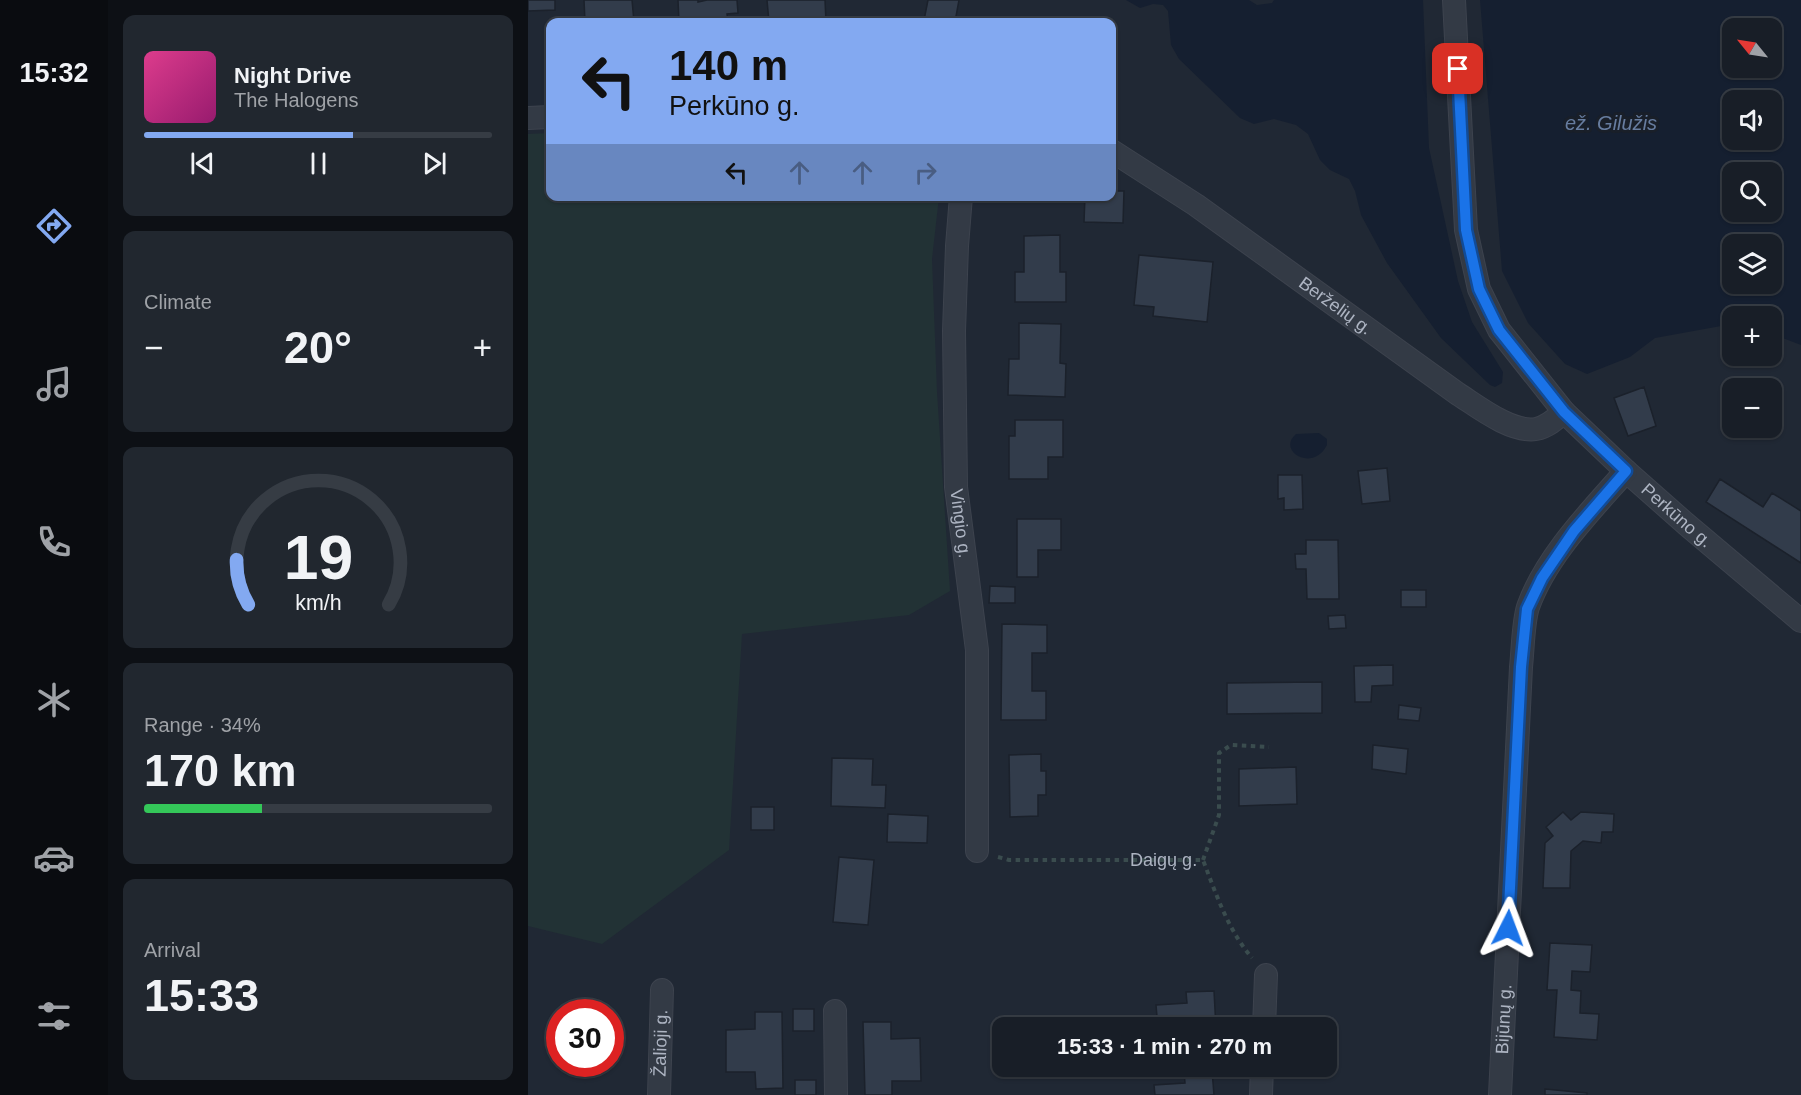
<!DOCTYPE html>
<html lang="en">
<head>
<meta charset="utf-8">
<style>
  :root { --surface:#181e27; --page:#21272f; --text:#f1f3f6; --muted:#9fa2a7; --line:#363c44; --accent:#83a9f1 }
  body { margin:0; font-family:Arial,sans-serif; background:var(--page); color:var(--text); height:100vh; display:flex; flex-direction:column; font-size:22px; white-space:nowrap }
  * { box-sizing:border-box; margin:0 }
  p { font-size:20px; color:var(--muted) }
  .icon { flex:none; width:33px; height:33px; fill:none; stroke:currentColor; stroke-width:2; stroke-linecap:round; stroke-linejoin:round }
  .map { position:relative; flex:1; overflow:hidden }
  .details { display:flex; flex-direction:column; gap:15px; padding:15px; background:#0d1015; width:420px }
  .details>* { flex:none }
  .top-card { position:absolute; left:18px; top:18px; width:570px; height:183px; border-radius:12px; box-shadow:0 2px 4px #0004,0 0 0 2px var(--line); background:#83a9f1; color:#111; overflow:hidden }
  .needle { width:39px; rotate:300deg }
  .fabs { position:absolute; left:1194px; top:18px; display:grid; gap:12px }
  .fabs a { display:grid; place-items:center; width:60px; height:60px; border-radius:12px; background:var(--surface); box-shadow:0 2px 4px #0004,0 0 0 2px var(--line); font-size:30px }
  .speed { position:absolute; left:18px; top:999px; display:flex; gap:12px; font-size:30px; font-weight:700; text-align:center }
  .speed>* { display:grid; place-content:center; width:78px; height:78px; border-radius:50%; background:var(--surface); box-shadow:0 2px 4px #0004,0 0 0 2px var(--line); line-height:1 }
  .speed .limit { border:9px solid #d22; background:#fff; color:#111 }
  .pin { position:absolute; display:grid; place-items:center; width:51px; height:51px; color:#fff; margin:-26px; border-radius:12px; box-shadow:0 3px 9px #0006 }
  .me { position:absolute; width:66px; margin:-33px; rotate:3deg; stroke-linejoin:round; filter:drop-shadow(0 0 4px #0008) }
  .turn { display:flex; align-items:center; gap:21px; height:126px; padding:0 24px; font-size:27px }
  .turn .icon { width:78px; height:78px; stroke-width:2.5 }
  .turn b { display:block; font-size:42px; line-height:51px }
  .lanes { display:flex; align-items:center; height:57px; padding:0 24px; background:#0003; justify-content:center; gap:30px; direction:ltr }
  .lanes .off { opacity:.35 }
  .big { font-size:45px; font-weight:800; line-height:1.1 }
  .details .card { flex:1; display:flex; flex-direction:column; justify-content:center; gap:9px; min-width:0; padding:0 21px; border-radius:12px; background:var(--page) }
  .details .dial { align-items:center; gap:0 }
  .dial svg { height:156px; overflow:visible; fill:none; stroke:var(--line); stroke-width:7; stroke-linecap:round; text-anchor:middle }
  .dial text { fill:var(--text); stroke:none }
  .song { display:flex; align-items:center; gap:18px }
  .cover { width:72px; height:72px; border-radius:9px; background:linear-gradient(135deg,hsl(330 70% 55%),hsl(320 70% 35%)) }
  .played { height:6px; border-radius:3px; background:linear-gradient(90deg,var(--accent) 60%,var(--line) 60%) }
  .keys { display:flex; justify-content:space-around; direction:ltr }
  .heat { display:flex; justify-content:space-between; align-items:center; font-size:33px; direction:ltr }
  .charge { height:9px; border-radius:4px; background:linear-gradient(90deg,#34c759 34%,var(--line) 0) }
  .trip { position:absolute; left:464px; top:1017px; width:345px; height:60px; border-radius:12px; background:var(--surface); box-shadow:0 2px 4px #0004,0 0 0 2px var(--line); font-weight:800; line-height:60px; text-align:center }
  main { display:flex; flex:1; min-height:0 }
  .tab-bar { display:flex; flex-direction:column; width:108px; justify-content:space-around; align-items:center; background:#0a0c10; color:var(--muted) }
  .tab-bar .icon { width:42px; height:42px }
  .tab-bar .active { color:var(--accent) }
  .tab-bar b { font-size:27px; color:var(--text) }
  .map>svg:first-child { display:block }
  .green { fill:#223235 }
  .water { fill:#151f30; fill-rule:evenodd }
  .building { fill:#323c4b; stroke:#1b212b; stroke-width:1.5 }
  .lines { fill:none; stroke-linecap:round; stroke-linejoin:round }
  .minor-casing { stroke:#3d434e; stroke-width:24 }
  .path { stroke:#3a4c4e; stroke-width:4; stroke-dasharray:4.5 4.5; stroke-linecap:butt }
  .minor { stroke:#333a45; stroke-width:22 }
  .route-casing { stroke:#114b97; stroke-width:15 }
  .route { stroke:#1a73e8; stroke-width:10 }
  .labels { text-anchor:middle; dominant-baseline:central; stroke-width:6; stroke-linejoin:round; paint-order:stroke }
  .street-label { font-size:18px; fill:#adb4c2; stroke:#191f29 }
  .water-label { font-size:20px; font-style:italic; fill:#677da0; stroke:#191f29 }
</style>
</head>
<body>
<main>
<nav class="tab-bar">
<b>15:32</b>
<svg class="icon active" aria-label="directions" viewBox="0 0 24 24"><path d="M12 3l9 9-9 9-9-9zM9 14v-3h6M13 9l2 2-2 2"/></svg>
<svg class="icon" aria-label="music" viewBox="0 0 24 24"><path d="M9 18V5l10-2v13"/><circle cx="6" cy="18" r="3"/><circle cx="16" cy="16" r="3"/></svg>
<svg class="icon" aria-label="phone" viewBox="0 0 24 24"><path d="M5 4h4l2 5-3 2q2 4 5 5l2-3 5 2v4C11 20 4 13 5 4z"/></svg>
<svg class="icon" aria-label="climate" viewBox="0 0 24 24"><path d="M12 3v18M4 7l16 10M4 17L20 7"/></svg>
<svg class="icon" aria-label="car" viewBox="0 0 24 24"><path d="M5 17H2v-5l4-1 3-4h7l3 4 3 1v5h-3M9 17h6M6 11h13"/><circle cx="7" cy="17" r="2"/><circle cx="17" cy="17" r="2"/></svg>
<svg class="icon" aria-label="filters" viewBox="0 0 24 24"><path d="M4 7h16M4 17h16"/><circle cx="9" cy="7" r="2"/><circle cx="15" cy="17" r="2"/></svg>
</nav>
<section class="details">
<div class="card">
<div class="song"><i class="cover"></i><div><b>Night Drive</b><p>The Halogens</p></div></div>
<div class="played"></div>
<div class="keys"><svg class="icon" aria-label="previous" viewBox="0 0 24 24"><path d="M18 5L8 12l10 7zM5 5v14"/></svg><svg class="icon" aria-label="pause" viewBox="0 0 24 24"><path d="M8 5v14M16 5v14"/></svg><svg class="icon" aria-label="next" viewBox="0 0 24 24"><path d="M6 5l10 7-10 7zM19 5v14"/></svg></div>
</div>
<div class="card"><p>Climate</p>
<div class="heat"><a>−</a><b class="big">20°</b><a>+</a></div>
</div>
<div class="card dial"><svg viewBox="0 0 100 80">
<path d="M14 69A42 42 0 1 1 86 69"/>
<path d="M14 69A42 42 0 0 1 8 46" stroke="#83a9f1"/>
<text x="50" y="56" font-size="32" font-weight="700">19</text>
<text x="50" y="72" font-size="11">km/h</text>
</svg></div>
<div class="card"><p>Range · 34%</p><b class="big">170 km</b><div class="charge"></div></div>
<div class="card"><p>Arrival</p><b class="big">15:33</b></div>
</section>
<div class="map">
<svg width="1273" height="1095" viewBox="0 0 1273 1095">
  <rect width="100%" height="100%" fill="#202834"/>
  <path class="green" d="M 22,133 L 22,196 L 411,197 L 404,259 L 409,392 L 422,591 L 381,615 L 214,634 L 201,850 L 74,944 L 0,926 L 0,134 Z"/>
  <path class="water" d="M 598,0 L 721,0 L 729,5 L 744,3 L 746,0 L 895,0 L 901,148 L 930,281 L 944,322 L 975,372 L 974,383 L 967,387 L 962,385 L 913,338 L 859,263 L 833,215 L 827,191 L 821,179 L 802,170 L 792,160 L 780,134 L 768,125 L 746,119 L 726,124 L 712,118 L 651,59 L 643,45 L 640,11 L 635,5 L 625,4 L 612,8 Z
    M 952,0 L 1273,0 L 1273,345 L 1244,334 L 1244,316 L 1204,316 L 1204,324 L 1127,338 L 1102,357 L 1059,374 L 1037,364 L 1000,323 L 974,271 ZM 1204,28 L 1244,28 L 1244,68 L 1204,68 ZM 1204,100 L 1244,100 L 1244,140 L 1204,140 ZM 1204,172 L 1244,172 L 1244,212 L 1204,212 ZM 1204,244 L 1244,244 L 1244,284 L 1204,284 Z
    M 791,433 L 799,439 L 799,445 C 785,473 748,451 768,434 Z"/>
  <path class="building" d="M 0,0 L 27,0 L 27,10 L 0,11 Z
    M 56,0 L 104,0 L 106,22 L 57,22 Z
    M 150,0 L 170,0 L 170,2 L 179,0 L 209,0 L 210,13 L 199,14 L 200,22 L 151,22 Z
    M 239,0 L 297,0 L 298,22 L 241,22 Z
    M 400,0 L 431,0 L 427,22 L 396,20 Z
    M 584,191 L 596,191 L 595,223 L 556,222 L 557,196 L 584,196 Z
    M 532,235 L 532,272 L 538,272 L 538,302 L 487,302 L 487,272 L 496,272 L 496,236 Z
    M 611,255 L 685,262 L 679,322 L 625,316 L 626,307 L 606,305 Z
    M 491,323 L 533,324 L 532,363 L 538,364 L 537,397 L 480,395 L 481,359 L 491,359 Z
    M 1116,387 L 1128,426 L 1100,436 L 1086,398 Z
    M 487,420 L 535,420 L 535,457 L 520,457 L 520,479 L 481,479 L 481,436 L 487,436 Z
    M 859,468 L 862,501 L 834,504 L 830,471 Z
    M 750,475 L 774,475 L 775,509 L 756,510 L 756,498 L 750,499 Z
    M 1192,479 L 1235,507 L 1244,493 L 1273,511 L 1273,563 L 1178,502 Z
    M 489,519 L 533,519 L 533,550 L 510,550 L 510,577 L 489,577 Z
    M 778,540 L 810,540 L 811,599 L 779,599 L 778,569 L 768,569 L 767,554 L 778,554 Z
    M 462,586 L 487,587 L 487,603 L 461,603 Z
    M 873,590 L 898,590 L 898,607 L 873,607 Z
    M 817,615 L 818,628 L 801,629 L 800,616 Z
    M 474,624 L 519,625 L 519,653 L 504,653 L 504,691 L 518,691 L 518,720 L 473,720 Z
    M 865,665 L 865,685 L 844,686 L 843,702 L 827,702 L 826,666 Z
    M 794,682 L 794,713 L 699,714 L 699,683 Z
    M 871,705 L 893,708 L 891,721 L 870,719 Z
    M 845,745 L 880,749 L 878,774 L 844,769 Z
    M 513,754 L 513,771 L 518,771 L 518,795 L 510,795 L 510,816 L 482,817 L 481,755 Z
    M 304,758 L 345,759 L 344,785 L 358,785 L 357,808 L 303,806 Z
    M 768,767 L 769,804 L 711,806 L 711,769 Z
    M 223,807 L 246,807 L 246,830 L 223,830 Z
    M 1035,812 L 1043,820 L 1053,812 L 1086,814 L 1085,832 L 1074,832 L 1073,843 L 1055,841 L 1043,851 L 1042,888 L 1015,888 L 1017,843 L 1025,836 L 1018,827 Z
    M 360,814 L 400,816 L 399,843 L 359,842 Z
    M 311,857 L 346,860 L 340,925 L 305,922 Z
    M 1022,943 L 1064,945 L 1062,972 L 1044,971 L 1043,990 L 1053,991 L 1052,1013 L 1071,1014 L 1069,1040 L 1026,1037 L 1029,990 L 1019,990 Z
    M 686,991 L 688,1028 L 630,1028 L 628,1005 L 659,1003 L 658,992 Z
    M 265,1009 L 286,1009 L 286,1031 L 265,1031 Z
    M 227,1012 L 254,1012 L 255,1088 L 228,1089 L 227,1072 L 198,1072 L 198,1030 L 227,1029 Z
    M 335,1022 L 363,1022 L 363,1039 L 392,1038 L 393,1081 L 364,1081 L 364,1095 L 337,1095 Z
    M 684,1070 L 686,1095 L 627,1095 L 626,1085 L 657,1083 L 656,1072 Z
    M 267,1080 L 288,1080 L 288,1095 L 267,1095 Z
    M 1017,1089 L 1059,1093 L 1059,1095 L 1017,1095 Z"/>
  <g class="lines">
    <defs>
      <g id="minor">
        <path id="s2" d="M 926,0 L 938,230 L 951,289 L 971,330 L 1036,412 L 1098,471 L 1158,524 L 1273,621"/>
        <path d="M 0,118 L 22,117"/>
        <path id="s3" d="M 584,151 L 668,205 L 930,394 C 949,406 983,433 1008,429 C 1019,427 1028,419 1036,412"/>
        <path id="s4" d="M 433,196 L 429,246 L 426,331 L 428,487 L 449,650 L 449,851"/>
        <path d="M 307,1011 L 308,1095"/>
        <path d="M 736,1028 L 738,975"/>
        <path id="s5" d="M 131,1095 L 134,990"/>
        <path d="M 733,1095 L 734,1066"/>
        <path id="s6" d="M 972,1095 L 993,667 C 995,649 995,623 1000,607 C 1018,556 1063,511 1098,471"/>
      </g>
    </defs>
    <use href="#minor" class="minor-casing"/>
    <g class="path">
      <path id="s1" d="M 470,857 L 481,860 L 675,860 C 688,894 700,930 724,958"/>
      <path d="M 675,860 L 691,815 L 691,753 L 703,745 L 741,747"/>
    </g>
    <use href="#minor" class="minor"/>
  </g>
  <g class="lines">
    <defs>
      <path id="route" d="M 930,69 L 938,230 L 951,289 L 971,330 L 1036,412 L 1098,471 L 1046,531 L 1014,578 L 999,609 L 993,667 L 980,928"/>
    </defs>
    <use href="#route" class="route-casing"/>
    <use href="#route" class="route"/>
  </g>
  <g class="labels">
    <g class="street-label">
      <text stroke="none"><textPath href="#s3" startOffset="272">Berželių g.</textPath></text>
      <text stroke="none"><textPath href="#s2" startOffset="594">Perkūno g.</textPath></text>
      <text stroke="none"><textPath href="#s4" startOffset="328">Vingio g.</textPath></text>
      <text stroke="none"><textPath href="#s1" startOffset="166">Daigų g.</textPath></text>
      <text stroke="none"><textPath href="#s6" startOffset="76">Bijūnų g.</textPath></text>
      <text stroke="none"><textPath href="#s5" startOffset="52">Žalioji g.</textPath></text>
    </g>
    <g class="water-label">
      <text x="1083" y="123">ež. Gilužis</text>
    </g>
  </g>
</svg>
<div class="fabs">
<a><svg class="needle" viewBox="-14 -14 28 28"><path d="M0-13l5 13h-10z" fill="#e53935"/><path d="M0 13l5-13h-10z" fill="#9fa2a7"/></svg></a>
<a><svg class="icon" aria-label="sound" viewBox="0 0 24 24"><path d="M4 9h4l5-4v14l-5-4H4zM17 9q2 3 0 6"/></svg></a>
<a><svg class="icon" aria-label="search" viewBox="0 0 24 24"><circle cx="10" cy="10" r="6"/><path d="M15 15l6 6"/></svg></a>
<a><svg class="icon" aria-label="layers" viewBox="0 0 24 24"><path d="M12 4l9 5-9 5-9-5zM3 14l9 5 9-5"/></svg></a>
<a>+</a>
<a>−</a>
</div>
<div class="speed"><div class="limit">30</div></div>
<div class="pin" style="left:930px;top:69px;background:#d93025"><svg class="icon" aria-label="arrive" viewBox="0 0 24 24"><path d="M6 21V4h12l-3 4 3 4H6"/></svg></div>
<svg class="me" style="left:980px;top:928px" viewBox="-20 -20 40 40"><path d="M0-17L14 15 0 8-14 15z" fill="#1a73e8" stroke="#fff" stroke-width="4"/></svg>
<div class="trip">15:33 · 1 min · 270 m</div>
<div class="top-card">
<div class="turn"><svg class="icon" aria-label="left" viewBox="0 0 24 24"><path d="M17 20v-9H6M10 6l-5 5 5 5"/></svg><div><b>140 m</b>Perkūno g.</div></div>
<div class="lanes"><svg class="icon" aria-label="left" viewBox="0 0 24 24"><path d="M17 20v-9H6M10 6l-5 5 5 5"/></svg><svg class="icon off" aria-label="ahead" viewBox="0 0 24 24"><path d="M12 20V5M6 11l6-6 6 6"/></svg><svg class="icon off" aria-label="ahead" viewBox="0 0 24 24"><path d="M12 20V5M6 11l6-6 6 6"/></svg><svg class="icon off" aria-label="right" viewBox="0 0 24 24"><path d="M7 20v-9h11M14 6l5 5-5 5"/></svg></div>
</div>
</div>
</main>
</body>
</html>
